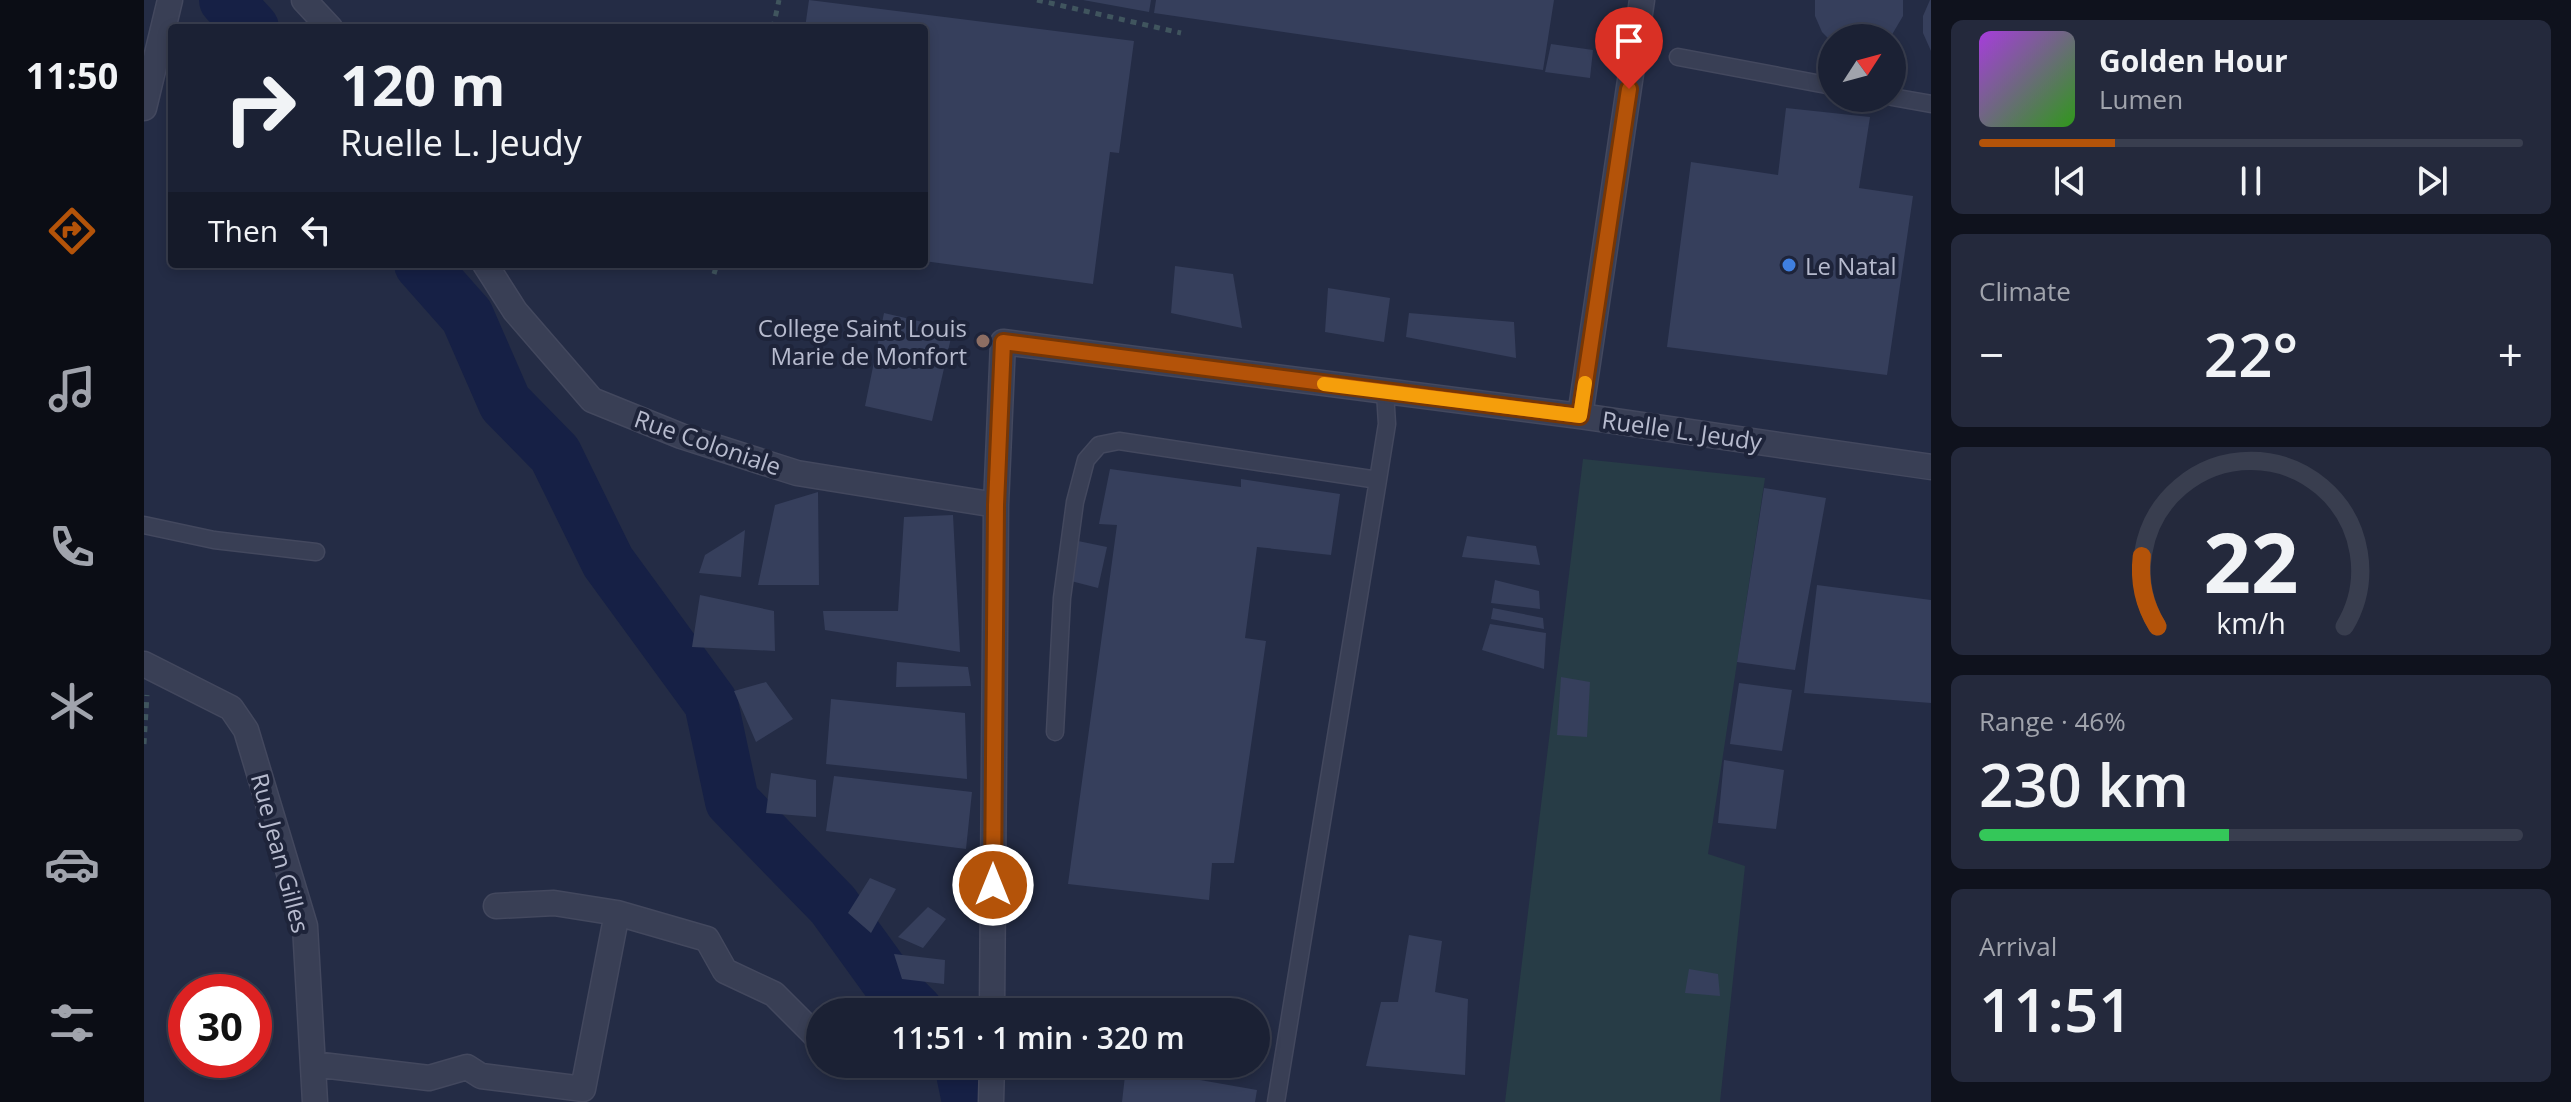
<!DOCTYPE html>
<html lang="en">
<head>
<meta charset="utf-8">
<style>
  :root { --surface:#1b2134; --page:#24293c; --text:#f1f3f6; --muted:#a0a3ac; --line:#393e4f; --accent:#b45309 }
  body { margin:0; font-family:"Open Sans",sans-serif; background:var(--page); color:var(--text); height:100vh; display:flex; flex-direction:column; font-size:30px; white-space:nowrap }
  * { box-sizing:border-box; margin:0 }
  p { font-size:26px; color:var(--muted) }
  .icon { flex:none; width:44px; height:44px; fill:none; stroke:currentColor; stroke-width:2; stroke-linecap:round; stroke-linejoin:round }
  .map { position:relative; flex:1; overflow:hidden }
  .drawer { display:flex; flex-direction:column; gap:20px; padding:20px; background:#0f121d; width:640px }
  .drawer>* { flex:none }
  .top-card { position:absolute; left:24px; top:24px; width:760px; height:244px; border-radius:8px; box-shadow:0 4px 12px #0003,0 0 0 2px var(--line); background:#1b2134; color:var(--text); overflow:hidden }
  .needle { width:52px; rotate:54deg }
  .buttons { position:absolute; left:1674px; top:24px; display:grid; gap:16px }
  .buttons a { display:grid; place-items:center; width:88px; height:88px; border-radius:50%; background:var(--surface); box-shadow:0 4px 12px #0003,0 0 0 2px var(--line); font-size:40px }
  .speed { position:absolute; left:24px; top:974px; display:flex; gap:16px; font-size:40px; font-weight:700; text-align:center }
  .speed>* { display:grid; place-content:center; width:104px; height:104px; border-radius:50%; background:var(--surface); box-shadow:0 4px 12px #0003,0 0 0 2px var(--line); line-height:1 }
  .speed .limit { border:12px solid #d22; background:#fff; color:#111 }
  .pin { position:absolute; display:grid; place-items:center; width:68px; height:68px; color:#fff; margin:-82px -34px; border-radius:50% 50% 50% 0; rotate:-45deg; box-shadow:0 0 8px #0007 }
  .pin .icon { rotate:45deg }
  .me { position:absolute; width:88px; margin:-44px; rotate:0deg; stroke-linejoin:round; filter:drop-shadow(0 0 6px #0008) }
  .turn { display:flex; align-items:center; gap:28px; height:168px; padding:0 40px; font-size:36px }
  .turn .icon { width:104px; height:104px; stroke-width:2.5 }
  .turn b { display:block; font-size:56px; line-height:68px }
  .then { display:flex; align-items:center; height:76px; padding:0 40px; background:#0003; gap:16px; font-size:30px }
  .big { font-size:60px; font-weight:600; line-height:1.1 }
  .drawer .tile { flex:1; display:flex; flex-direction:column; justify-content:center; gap:12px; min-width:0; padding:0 28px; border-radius:12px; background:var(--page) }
  .drawer .dial { align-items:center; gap:0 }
  .dial svg { height:208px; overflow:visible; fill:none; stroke:var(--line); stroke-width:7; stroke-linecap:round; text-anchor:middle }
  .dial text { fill:var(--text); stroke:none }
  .song { display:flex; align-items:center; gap:24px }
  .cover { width:96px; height:96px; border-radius:12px; background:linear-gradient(135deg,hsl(280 70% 55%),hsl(110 70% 35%)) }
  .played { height:8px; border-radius:4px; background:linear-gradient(90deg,var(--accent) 25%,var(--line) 25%) }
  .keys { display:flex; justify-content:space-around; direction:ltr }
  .heat { display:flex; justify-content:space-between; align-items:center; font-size:44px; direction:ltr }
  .charge { height:12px; border-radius:6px; background:linear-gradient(90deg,#34c759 46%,var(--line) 0) }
  .trip { position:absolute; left:662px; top:998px; width:464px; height:80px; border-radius:40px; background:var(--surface); box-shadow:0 4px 12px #0003,0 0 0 2px var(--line); font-weight:600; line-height:80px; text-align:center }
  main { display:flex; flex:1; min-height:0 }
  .dock { display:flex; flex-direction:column; width:144px; justify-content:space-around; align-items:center; background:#0b0d15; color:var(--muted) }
  .dock .icon { width:56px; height:56px }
  .dock .selected { color:var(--accent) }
  .dock b { font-size:36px; color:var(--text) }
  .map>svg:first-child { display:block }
  .green { fill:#273c46 }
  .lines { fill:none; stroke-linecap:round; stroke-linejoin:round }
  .river { stroke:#162045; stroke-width:54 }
  .building { fill:#363f5c }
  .lane-casing { stroke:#43485e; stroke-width:19 }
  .street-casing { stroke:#43485e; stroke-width:27 }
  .path { stroke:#40555e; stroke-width:5; stroke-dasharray:6 6; stroke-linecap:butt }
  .lane { stroke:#393f55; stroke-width:16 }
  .street { stroke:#393f55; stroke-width:24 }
  .route-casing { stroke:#753606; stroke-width:20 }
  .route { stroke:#b45309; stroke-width:14 }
  .slow { stroke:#f59e0b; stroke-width:14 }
  .shop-dot { fill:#3f7fe0; stroke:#1e243a; stroke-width:3 }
  .education-dot { fill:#8d6e63; stroke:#1e243a; stroke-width:3 }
  .labels { text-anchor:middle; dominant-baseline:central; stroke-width:8; stroke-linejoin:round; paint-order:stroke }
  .poi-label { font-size:24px; fill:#b7bbce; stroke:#1e243a; text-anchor:start }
  .street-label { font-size:24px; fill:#b7bbce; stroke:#1e243a }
</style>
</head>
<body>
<main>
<nav class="dock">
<b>11:50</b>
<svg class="icon selected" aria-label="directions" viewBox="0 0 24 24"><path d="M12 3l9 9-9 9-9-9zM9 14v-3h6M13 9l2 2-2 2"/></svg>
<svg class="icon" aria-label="music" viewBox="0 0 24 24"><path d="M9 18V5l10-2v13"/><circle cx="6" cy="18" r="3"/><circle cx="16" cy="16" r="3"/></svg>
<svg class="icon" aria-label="phone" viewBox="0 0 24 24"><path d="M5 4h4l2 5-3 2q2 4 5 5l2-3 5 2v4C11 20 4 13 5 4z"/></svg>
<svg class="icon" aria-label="climate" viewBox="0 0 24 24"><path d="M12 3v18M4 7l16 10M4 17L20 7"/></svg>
<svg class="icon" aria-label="car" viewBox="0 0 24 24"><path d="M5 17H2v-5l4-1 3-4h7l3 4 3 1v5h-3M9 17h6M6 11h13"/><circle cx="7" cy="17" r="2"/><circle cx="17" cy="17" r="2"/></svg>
<svg class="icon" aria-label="filters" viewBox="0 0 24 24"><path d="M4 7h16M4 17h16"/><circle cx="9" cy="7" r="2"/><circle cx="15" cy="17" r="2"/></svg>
</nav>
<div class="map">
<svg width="1787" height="1102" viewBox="0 0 1787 1102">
  <rect width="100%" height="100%" fill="#242c45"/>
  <path class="green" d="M 1439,459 L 1621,478 L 1564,854 L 1601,866 L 1576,1102 L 1361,1102 Z"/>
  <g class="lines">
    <path class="river" d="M 82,0 L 108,28
      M 277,264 L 323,316 L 361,403 L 411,454 L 464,562 L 567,703 L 588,801 L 689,905 L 749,988 L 773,1012
      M 817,1064 L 825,1102"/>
  </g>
  <path class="building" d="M 665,0 L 990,41 L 975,153 L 966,152 L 949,284 L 780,261 L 780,28 L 661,28 Z
    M 939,0 L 1007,0 L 1005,12 Z
    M 1012,0 L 1410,0 L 1399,70 L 1010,13 Z
    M 1671,0 L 1759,0 L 1759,16 L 1746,38 L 1688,38 L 1688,42 L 1678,32 L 1671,16 Z
    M 1786,0 L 1787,0 L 1787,51 L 1779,33 L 1779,16 Z
    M 1407,44 L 1449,50 L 1446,78 L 1401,72 Z
    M 1642,108 L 1726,117 L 1715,188 L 1769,196 L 1743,375 L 1523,347 L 1547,162 L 1634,175 Z
    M 1031,266 L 1089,274 L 1098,328 L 1027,313 Z
    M 1184,288 L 1246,298 L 1240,342 L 1181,332 Z
    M 740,313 L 809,329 L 788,421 L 721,406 Z
    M 1265,313 L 1370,322 L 1372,358 L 1262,337 Z
    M 966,469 L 1097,487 L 1097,479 L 1196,494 L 1187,555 L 1113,547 L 1101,638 L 1122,641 L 1090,863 L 1068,863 L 1065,900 L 924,884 L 973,525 L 955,524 Z
    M 1620,488 L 1682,498 L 1651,670 L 1593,662 Z
    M 674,492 L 675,585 L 614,585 L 631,505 Z
    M 809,515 L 816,652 L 681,630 L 679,611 L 754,611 L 760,517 Z
    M 601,530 L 597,577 L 555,573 L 561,555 Z
    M 1323,536 L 1392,546 L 1396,565 L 1318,557 Z
    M 934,541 L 963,547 L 954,588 L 927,581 Z
    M 1351,580 L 1395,591 L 1396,609 L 1347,603 Z
    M 1673,585 L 1787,600 L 1787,703 L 1660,693 Z
    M 556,595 L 630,611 L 631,651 L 548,647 Z
    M 1349,608 L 1399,618 L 1400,629 L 1347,619 Z
    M 1346,624 L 1402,633 L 1400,669 L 1338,650 Z
    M 753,662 L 824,667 L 827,686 L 752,687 Z
    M 1417,677 L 1446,682 L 1443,737 L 1413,735 Z
    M 622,682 L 649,719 L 612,742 L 590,691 Z
    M 1595,683 L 1648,690 L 1638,751 L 1586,744 Z
    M 687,699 L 821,713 L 823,779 L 682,764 Z
    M 1580,760 L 1640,770 L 1632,829 L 1574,823 Z
    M 627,773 L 672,780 L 672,817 L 622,813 Z
    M 690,776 L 828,792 L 822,849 L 682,831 Z
    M 726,878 L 752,889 L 727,933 L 704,913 Z
    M 784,907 L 802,919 L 779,948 L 754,937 Z
    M 1265,935 L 1298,941 L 1291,992 L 1324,999 L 1321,1075 L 1222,1066 L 1237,1002 L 1254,1002 Z
    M 750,954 L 801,960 L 800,984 L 758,979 Z
    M 1545,969 L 1574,974 L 1576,996 L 1541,993 Z
    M 982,1067 L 1113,1090 L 1111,1102 L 978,1102 Z"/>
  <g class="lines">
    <defs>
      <path id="lane" d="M 1534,57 L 1688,86
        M 1748,97 L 1787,104
        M 0,525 L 70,540 L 172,552
        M 911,732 L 918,598 L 931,502 L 942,460 L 955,445 L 975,441 L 1234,480
        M 1132,1102 L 1234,480 L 1243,424 L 1241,392"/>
      <path id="street" d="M 160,0 L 186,28
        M 0,108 L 26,0
        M 341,264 L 371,311 L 448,400 L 537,436 L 653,473 L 852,505
        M 1436,416 L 1498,0
        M 0,664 L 87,708 L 102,730 L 161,926 L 171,1102
        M 352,906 L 410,903 L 473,913
        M 848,1012 L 852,505 L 859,342 L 1436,416 L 1787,467
        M 169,1064 L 285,1078 L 323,1067 L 337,1076 L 439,1089 L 473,913 L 563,939 L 581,971 L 630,994 L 676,1040
        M 847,1102 L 848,1064"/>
    </defs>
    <use href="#lane" class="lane-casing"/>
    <use href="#street" class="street-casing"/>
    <path class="path" d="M 893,0 L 1037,33
      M 629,28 L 635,0
      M 570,274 L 573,264
      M 0,744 L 3,695"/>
    <use href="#lane" class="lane"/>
    <use href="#street" class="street"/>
  </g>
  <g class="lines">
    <defs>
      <path id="route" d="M 849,885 L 852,505 L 859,342 L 1436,416 L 1485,89"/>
    </defs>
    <use href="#route" class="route-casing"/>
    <use href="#route" class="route"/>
    <path class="slow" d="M 1180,384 L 1436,416 L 1441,383"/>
  </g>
  <circle class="shop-dot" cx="1645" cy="265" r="8"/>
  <circle class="education-dot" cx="839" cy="341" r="8"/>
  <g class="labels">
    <g class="poi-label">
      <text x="1661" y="265">Le Natal</text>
      <text x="823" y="327" text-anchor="end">College Saint Louis<tspan x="823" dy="28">Marie de Monfort</tspan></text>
    </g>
    <g class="street-label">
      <text transform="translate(1538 430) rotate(8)">Ruelle L. Jeudy</text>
      <text transform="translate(564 442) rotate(19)">Rue Coloniale</text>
      <text transform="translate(137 853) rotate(75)">Rue Jean Gilles</text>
    </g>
  </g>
</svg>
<div class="buttons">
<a><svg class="needle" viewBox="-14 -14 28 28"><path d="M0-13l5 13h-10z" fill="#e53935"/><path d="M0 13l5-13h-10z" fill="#a0a3ac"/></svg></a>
</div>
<div class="speed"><div class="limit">30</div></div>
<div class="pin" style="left:1485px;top:89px;background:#d93025"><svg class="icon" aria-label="arrive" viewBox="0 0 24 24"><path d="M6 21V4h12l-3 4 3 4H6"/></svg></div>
<svg class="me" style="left:849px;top:885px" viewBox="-20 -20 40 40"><circle r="17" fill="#b45309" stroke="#fff" stroke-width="3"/><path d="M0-11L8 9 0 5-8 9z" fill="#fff"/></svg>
<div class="trip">11:51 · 1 min · 320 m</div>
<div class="top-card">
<div class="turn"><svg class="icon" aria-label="right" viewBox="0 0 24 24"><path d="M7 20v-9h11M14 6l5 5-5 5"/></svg><div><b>120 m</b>Ruelle L. Jeudy</div></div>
<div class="then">Then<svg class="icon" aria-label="left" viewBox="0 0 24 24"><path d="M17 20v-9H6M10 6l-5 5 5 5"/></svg></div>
</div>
</div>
<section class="drawer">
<div class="tile">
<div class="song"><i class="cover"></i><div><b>Golden Hour</b><p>Lumen</p></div></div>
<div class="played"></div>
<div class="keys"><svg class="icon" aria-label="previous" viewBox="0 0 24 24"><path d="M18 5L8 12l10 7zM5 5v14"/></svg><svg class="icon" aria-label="pause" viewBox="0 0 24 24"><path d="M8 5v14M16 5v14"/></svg><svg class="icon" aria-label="next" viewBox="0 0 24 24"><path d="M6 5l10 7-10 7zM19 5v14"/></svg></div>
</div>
<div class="tile"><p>Climate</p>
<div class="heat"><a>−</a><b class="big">22°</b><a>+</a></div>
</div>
<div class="tile dial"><svg viewBox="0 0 100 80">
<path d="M14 69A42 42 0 1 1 86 69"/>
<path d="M14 69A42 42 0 0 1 8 42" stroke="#b45309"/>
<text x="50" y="56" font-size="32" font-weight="700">22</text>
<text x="50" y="72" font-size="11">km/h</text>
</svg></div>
<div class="tile"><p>Range · 46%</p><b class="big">230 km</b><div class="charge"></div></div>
<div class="tile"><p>Arrival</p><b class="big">11:51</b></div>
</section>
</main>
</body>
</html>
